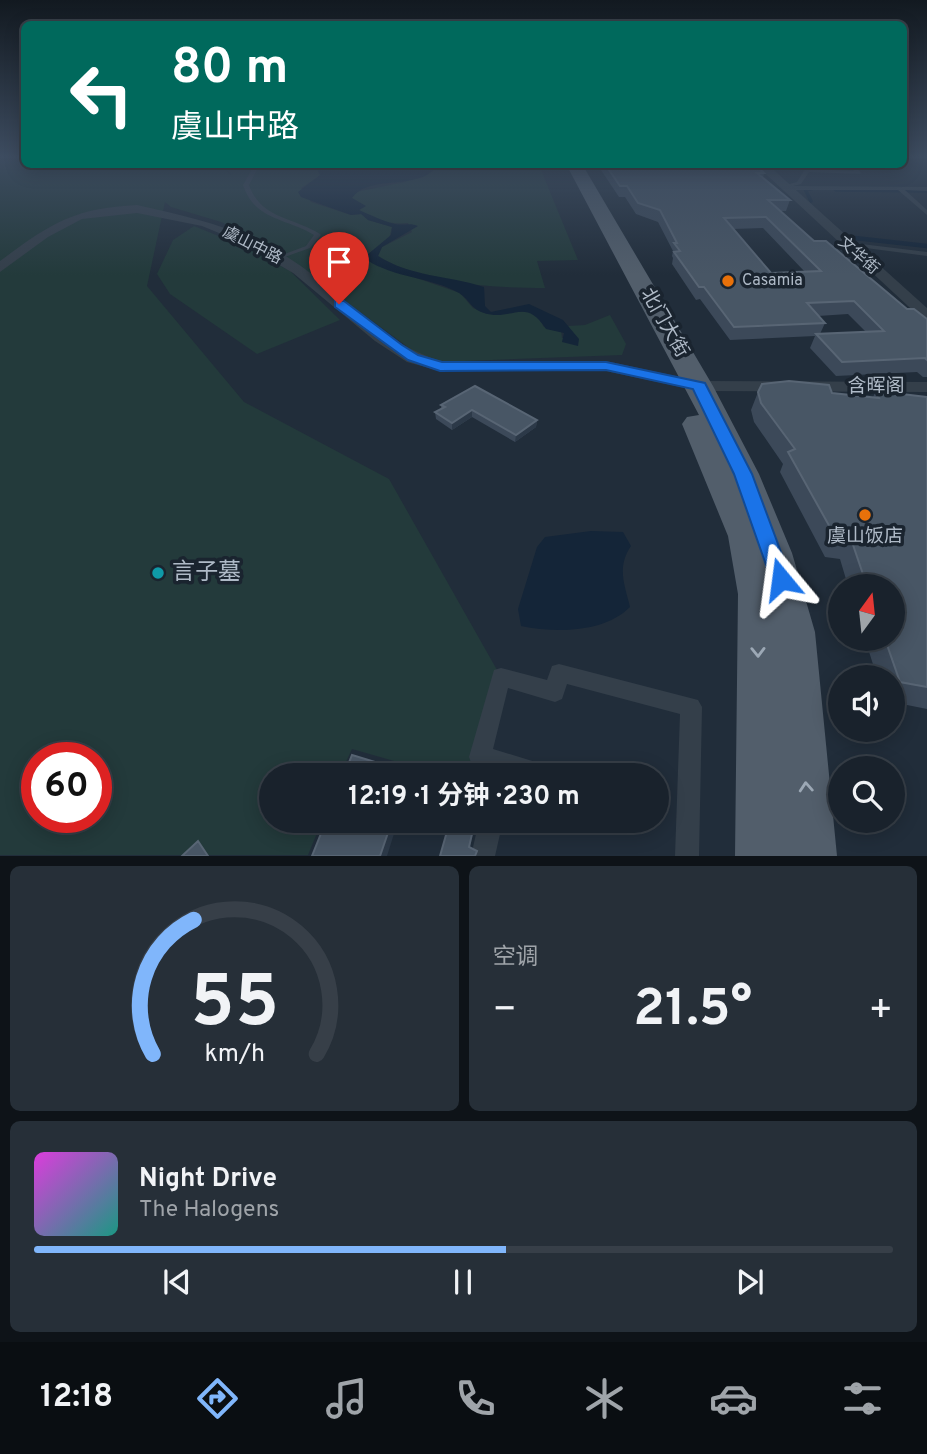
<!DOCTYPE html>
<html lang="zh">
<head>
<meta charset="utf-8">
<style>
  :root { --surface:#19222c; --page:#262f38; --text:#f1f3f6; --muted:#9fa4a9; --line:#373f48; --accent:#80b6fb }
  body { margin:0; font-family:Overpass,"Noto Sans SC",sans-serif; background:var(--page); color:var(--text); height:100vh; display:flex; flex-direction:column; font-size:26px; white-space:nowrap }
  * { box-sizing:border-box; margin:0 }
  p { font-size:23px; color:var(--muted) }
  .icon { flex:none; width:38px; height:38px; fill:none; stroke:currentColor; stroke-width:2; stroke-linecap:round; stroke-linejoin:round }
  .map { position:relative; height:856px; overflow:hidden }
  .sheet { display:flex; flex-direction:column; gap:10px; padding:10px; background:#0e1318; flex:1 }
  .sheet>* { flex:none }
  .hud { position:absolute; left:21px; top:21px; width:886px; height:147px; border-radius:10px; box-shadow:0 4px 18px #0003,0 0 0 2px var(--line); background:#00695c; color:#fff; overflow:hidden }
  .needle { width:46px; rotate:15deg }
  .buttons { position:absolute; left:828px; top:574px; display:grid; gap:14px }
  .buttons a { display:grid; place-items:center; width:77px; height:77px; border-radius:50%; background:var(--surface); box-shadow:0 4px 18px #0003,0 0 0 2px var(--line); font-size:35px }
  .speed { position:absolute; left:21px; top:742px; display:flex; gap:14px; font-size:35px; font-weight:700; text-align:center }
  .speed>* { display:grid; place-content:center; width:91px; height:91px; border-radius:50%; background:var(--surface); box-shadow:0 4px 18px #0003,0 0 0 2px var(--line); line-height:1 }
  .speed .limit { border:10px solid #d22; background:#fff; color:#111 }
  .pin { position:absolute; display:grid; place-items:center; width:60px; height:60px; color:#fff; margin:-72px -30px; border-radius:50% 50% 50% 0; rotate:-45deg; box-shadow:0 0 7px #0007 }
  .pin .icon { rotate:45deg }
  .me { position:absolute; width:77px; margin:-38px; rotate:344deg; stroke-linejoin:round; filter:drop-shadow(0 0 5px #0008) }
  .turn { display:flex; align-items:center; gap:24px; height:147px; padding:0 35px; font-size:32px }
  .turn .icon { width:91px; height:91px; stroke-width:2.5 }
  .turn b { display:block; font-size:49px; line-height:60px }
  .big { font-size:52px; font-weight:700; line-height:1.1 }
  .sheet .tile { flex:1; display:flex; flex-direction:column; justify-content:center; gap:10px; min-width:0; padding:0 24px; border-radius:10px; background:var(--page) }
  .sheet .dial { align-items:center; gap:0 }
  .dial svg { height:182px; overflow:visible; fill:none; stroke:var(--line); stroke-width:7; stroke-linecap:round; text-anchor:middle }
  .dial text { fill:var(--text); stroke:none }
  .song { display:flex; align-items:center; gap:21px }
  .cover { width:84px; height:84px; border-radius:10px; background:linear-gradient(135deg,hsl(300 70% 55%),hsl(170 70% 35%)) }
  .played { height:7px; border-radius:4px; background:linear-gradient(90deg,var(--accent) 55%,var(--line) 55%) }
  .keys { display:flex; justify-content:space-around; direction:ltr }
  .heat { display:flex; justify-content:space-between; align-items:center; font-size:38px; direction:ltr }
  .sheet .tiles { flex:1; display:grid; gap:10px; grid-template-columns:1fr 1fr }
  .tile:last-child { grid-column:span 2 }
  .trip { position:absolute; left:259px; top:763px; width:410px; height:70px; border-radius:35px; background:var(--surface); box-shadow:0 4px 18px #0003,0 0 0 2px var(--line); font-weight:700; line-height:70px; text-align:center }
  .menu { display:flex; height:112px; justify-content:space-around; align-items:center; background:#0a0e12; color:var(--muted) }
  .menu .icon { width:49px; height:49px }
  .menu .current { color:var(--accent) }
  .menu b { font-size:32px; color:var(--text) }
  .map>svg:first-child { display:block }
  .green { fill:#233a3b; fill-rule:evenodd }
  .water { fill:#142538 }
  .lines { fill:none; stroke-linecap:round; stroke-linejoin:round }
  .stream-far1 { stroke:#142538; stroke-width:3.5 }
  .stream { stroke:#142538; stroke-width:4.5 }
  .service { fill:#343f4a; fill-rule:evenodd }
  .pedestrian { fill:#343f4a; fill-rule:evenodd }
  .minor { fill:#343f4a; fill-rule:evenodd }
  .primary { fill:#525e6b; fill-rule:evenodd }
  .wall { fill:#3c4959; fill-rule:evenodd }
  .shaded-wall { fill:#2c3948 }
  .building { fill:#485665; stroke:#586574; stroke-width:2; fill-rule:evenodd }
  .oneway { stroke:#9ca8b5 }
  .route { fill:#1a73e8; stroke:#114b97; stroke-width:2 }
  .food-dot { fill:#e8710a; stroke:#1a242f; stroke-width:2.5 }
  .culture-dot { fill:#0f9aa8; stroke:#1a242f; stroke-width:2.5 }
  .labels { text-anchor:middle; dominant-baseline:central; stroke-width:7; stroke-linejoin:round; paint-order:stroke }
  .far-street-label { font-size:16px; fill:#afbac7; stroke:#1a242f }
  .far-poi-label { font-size:16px; fill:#afbac7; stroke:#1a242f; text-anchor:start }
  .street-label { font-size:19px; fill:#afbac7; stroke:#1a242f }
  .poi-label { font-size:19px; fill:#afbac7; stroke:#1a242f }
  .near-poi-label { font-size:23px; fill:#afbac7; stroke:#1a242f; text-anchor:start }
</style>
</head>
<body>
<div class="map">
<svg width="927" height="856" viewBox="0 0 927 856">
  <rect width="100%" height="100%" fill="#212d3a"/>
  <path class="green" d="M 0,156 L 24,156 L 24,164 L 221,165 L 231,175 L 224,165 L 322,165 L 321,175 L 301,188 L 311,202 L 351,215 L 362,214 L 368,220 L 392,227 L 389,239 L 367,255 L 373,263 L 460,293 L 473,308 L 487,314 L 527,311 L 536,314 L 544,327 L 561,330 L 562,338 L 574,335 L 568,326 L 585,325 L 610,315 L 626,344 L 622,355 L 439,362 L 416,353 L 270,246 L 221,222 L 171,207 L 165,202 L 147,286 L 244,402 L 389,479 L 501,677 L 476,775 L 443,775 L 352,749 L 340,775 L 271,775 L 271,821 L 322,821 L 308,855 L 0,855 ZM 37,758 L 96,758 L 96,817 L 37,817 Z
    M 440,165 L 539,165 L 578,260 L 537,261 L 545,288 C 491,288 424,284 378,256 L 382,247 L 412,232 L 408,223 C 391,225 373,220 359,210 L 365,206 L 351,198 L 356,192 L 405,182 Z
    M 194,226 L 248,248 L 290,271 L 340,320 L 257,354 L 170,294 L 157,274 L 173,240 Z"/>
  <path class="water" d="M 322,164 L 440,165 C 436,168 432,172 427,175 C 405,187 367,177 352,198 L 366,206 L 359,210 C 371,215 382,221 395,224 C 404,226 410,222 418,226 L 382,247 L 378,256 C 411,277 447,275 484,287 L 485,306 L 491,312 L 529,304 L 563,320 L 579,339 L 578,346 L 562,342 L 564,333 L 546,329 C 525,296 512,322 484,313 C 472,310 469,299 459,293 C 431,277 394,278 367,260 L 367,255 L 391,235 L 392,227 L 368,220 L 361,214 L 351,215 L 301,197 L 298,192 L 320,175 L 318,171 Z
    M 591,531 L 623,532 L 631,546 C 617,567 624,583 630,607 C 604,633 556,633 521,626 L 518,609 L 537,547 L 545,537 Z"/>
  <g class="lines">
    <path class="stream-far1" d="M 811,189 L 805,189 L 811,201
      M 836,190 L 927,191"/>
    <path class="stream" d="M 855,238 L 927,246"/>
    <path class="service" d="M 255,164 L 260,164 L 249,185 C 261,219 293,217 320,234 L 321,235 L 310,248 L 279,259 L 274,258 L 306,246 L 314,235 C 287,218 255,221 243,185 Z
      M 849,164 L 854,164 L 861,173 L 860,174 L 809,172 L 801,184 L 793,186 L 927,187 L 927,191 L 905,190 L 927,210 L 927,215 L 898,190 L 785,190 L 782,188 L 786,185 L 797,182 L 805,169 L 854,171 Z
      M 845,242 L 927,252 L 927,256 L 843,245 L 843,243 Z"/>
    <path class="pedestrian" d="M 559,664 L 698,700 L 702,707 L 699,856 L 675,856 L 680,714 L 567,684 L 562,699 L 555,702 L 508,688 L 493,749 L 542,764 L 544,775 L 505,775 L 472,765 L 469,757 L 494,670 L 501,668 L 547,680 L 552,666 Z
      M 479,821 L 503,821 L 495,856 L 471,856 Z"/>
    <path class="minor" d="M 755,164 L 767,164 L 927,308 L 927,321 L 922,319 Z
      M 137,205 C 197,218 255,232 305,269 C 349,302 387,345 441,361 L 606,361 L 699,381 L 927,382 L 927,392 L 699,391 L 606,371 L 440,371 L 407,362 L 375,341 L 293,273 L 236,240 L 202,226 L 137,213 L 82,219 L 48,237 L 0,272 L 0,261 C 50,224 73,208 137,205 Z"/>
    <path class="primary" d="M 566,164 L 582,164 L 713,386 L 759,474 L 792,553 L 815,632 L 837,856 L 735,856 L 738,594 L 728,536 L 682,424 L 687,417 L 699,415 Z"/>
  </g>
  <path class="wall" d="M 597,164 L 755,164 L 764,173 L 763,178 L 790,200 L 786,211 L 781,211 L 814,241 L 907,309 L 927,319 L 927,377 L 923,377 L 917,372 L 836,376 L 810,348 L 815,336 L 730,340 L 700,299 L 696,300 L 672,264 L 673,258 L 672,256 L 673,251 L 658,222 L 636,214 L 625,197 L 619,197 ZM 763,228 L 805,272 L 771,273 L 733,229 ZM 848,314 L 866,332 L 820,334 L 825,323 L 818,316 Z
    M 876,391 L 927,397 L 927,709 L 892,702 L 892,677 L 877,677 L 865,639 L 892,639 L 892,586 L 848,586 L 840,559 L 825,557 L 780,472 L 783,464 L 754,422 L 751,410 L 758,392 L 832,393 L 873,397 Z
    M 441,405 L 537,420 L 536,427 L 515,442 L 472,417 L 452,430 L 436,419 L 435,412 L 441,409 Z"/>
  <path class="shaded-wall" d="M 472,410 L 472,417 L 452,430 L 452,423 Z
    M 537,420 L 536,427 L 515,442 L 516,435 Z
    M 392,821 L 398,821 L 387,856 L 380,856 Z
    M 475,821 L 476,821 L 468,855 L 469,847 Z"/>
  <path class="building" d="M 605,164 L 755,164 L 764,173 L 757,173 L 790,200 L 768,200 L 814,241 L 826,241 L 907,309 L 914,309 L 927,319 L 927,360 L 925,358 L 842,362 L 816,334 L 884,331 L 854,301 L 807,303 L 825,323 L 734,327 L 704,287 L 699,287 L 674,252 L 680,251 L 674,243 L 677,243 L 660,210 L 638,203 L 627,186 L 620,186 ZM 766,217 L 821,271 L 771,273 L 724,218 Z
    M 789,381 L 829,385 L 832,393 L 879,398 L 876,391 L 927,397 L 927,687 L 900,682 L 885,639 L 892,639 L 892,586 L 867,586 L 851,539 L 836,538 L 788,452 L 795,449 L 761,403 L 758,392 L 762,384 Z
    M 475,386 L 537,420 L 516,435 L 472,410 L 452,423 L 435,412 L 445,407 L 441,405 Z
    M 352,755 L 408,772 L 407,775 L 344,775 Z
    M 326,821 L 392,821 L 380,856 L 312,856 Z
    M 450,821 L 475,821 L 469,847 L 477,851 L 475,856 L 440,856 Z
    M 198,841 L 208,856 L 182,856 Z"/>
  <defs><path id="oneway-chevron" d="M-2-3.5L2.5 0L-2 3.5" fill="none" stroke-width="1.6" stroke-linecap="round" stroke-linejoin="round" transform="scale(1.75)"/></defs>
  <g class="oneway">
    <use href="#oneway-chevron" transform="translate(758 652) rotate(89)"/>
    <use href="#oneway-chevron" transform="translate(806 787) rotate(-94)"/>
  </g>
  <linearGradient id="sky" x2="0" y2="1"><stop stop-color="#121920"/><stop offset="0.57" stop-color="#3d4c60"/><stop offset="1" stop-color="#3d4c60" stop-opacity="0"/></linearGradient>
  <rect width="927" height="275" fill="url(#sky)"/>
  <path class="route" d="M 335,301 L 344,301 L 402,345 L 418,355 L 442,362 L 606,362 L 705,383 L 752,474 L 791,579 L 788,585 L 774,585 L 771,579 L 734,474 L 693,389 L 606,370 L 440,371 L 408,360 L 335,307 Z"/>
  <g class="food-dot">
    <circle cx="728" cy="281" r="7"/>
    <circle cx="865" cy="515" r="7"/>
  </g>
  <circle class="culture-dot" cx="158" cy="573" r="7"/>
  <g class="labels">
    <g class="far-street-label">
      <text transform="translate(252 246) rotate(27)">虞山中路</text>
      <text transform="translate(858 256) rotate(41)">文华街</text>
    </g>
    <g class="far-poi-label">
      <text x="742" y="281">Casamia</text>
    </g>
    <g class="street-label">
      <text transform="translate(664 323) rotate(60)">北门大街</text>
      <text x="876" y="387">含晖阁</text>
    </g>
    <g class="poi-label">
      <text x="865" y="537">虞山饭店</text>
    </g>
    <g class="near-poi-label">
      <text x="172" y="573">言子墓</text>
    </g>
  </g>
</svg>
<div class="buttons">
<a><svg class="needle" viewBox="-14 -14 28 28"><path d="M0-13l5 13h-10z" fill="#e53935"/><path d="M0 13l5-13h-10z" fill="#9fa4a9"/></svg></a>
<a><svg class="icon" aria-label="sound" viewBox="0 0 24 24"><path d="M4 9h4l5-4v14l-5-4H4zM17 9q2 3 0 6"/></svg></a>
<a><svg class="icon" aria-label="search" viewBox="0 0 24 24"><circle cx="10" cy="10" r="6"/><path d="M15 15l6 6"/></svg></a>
</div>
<div class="speed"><div class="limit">60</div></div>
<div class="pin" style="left:339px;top:304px;background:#d93025"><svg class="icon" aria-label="arrive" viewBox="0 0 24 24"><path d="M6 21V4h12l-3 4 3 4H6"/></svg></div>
<svg class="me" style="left:781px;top:579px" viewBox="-20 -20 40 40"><path d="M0-17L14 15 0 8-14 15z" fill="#1a73e8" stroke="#fff" stroke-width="4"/></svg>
<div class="trip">12:19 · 1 分钟 · 230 m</div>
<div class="hud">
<div class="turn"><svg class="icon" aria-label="left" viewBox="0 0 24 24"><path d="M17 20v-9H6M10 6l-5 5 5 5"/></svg><div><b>80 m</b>虞山中路</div></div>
</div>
</div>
<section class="sheet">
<div class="tiles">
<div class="tile dial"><svg viewBox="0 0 100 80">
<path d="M14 69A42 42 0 1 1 86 69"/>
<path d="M14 69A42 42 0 0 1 32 10" stroke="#80b6fb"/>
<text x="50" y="56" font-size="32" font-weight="700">55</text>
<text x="50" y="72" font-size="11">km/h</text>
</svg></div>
<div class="tile"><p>空调</p>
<div class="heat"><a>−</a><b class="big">21.5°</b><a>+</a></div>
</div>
<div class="tile">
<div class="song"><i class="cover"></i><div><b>Night Drive</b><p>The Halogens</p></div></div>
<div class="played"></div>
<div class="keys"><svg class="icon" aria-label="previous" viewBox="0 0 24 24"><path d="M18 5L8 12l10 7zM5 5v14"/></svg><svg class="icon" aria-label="pause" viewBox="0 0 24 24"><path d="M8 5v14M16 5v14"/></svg><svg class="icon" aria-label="next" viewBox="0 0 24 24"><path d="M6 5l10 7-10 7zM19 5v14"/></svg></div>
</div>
</div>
</section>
<nav class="menu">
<b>12:18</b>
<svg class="icon current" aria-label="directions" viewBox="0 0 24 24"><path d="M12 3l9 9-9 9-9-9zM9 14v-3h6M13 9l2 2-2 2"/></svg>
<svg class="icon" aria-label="music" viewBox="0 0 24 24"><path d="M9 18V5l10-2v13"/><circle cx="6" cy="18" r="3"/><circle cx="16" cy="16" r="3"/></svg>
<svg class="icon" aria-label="phone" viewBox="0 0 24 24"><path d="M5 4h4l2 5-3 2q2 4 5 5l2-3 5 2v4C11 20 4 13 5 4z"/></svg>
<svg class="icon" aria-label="climate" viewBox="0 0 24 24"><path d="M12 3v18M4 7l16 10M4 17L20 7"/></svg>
<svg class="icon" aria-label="car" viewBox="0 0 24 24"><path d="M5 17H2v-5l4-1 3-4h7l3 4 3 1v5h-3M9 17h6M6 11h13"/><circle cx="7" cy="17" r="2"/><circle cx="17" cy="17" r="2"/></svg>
<svg class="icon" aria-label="filters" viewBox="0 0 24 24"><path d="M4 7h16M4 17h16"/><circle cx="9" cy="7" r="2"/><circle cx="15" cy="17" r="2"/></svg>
</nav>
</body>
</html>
